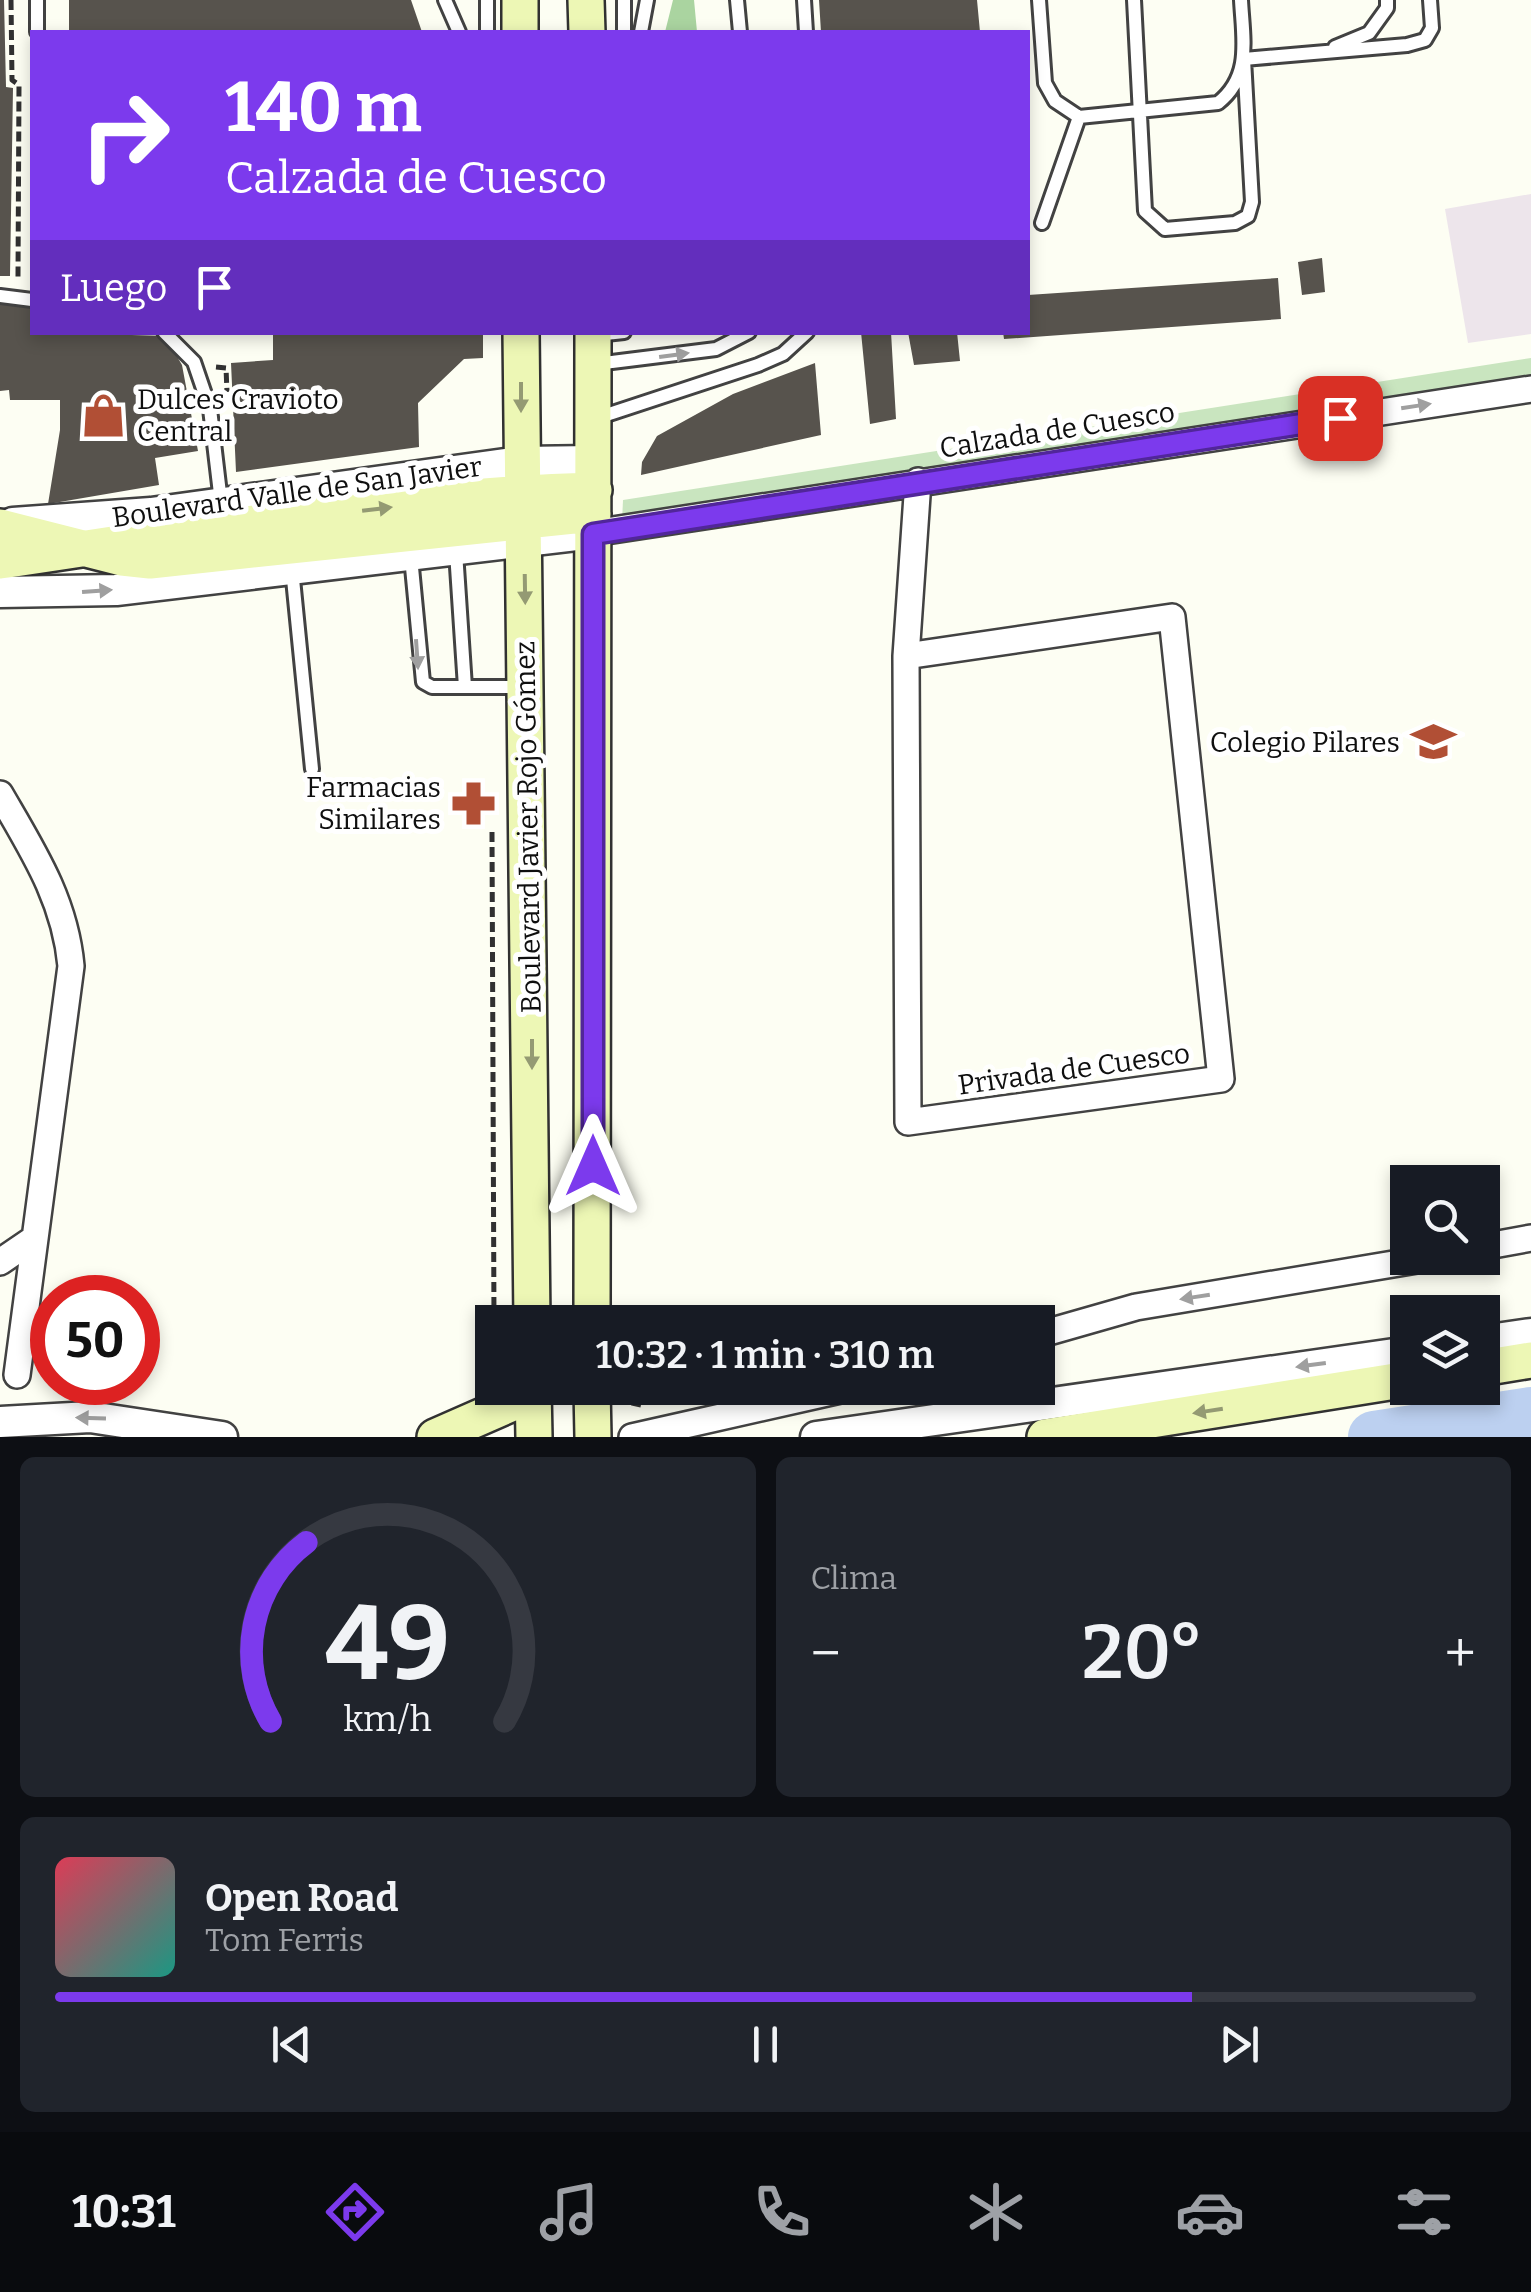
<!DOCTYPE html>
<html lang="es">
<head>
<meta charset="utf-8">
<style>
  :root { --surface:#171b24; --page:#20242c; --text:#f1f3f6; --muted:#9ea1a6; --line:#363941; --accent:#7c3aed }
  body { margin:0; font-family:Bitter,serif; background:var(--page); color:var(--text); height:100vh; display:flex; flex-direction:column; font-size:38px; white-space:nowrap }
  * { box-sizing:border-box; margin:0 }
  p { font-size:32px; color:var(--muted) }
  .icon { flex:none; width:55px; height:55px; fill:none; stroke:currentColor; stroke-width:2; stroke-linecap:round; stroke-linejoin:round }
  .map { position:relative; height:1437px; overflow:hidden }
  .panel { display:flex; flex-direction:column; gap:20px; padding:20px; background:#0d0f14; flex:1 }
  .panel>* { flex:none }
  .top-card { position:absolute; left:30px; top:30px; width:1000px; height:305px; border-radius:0px; box-shadow:0 5px 15px #0003; background:#7c3aed; color:#fff; overflow:hidden }
  .buttons { position:absolute; left:1390px; top:1165px; display:grid; gap:20px }
  .buttons a { display:grid; place-items:center; width:110px; height:110px; border-radius:0px; background:var(--surface); box-shadow:0 5px 15px #0003; font-size:50px }
  .speed { position:absolute; left:30px; top:1275px; display:flex; gap:20px; font-size:50px; font-weight:700; text-align:center }
  .speed>* { display:grid; place-content:center; width:130px; height:130px; border-radius:50%; background:var(--surface); box-shadow:0 5px 15px #0003; line-height:1 }
  .speed .limit { border:15px solid #d22; background:#fff; color:#111 }
  .pin { position:absolute; display:grid; place-items:center; width:85px; height:85px; color:#fff; margin:-42px; border-radius:20px; box-shadow:0 5px 15px #0006 }
  .me { position:absolute; width:110px; margin:-55px; rotate:0deg; stroke-linejoin:round; filter:drop-shadow(0 0 8px #0008) }
  .turn { display:flex; align-items:center; gap:35px; height:210px; padding:0 30px; font-size:45px }
  .turn .icon { width:130px; height:130px; stroke-width:2.5 }
  .turn b { display:block; font-size:70px; line-height:85px }
  .then { display:flex; align-items:center; height:95px; padding:0 30px; background:#0003; gap:20px; font-size:38px }
  .big { font-size:75px; font-weight:600; line-height:1.1 }
  .panel .card { flex:1; display:flex; flex-direction:column; justify-content:center; gap:15px; min-width:0; padding:0 35px; border-radius:15px; background:var(--page) }
  .panel .dial { align-items:center; gap:0 }
  .dial svg { height:260px; overflow:visible; fill:none; stroke:var(--line); stroke-width:7; stroke-linecap:round; text-anchor:middle }
  .dial text { fill:var(--text); stroke:none }
  .song { display:flex; align-items:center; gap:30px }
  .cover { width:120px; height:120px; border-radius:15px; background:linear-gradient(135deg,hsl(350 70% 55%),hsl(170 70% 35%)) }
  .played { height:10px; border-radius:5px; background:linear-gradient(90deg,var(--accent) 80%,var(--line) 80%) }
  .keys { display:flex; justify-content:space-around; direction:ltr }
  .heat { display:flex; justify-content:space-between; align-items:center; font-size:55px; direction:ltr }
  .panel .tiles { flex:1; display:grid; gap:20px; grid-template-columns:1fr 1fr }
  .card:last-child { grid-column:span 2 }
  .trip { position:absolute; left:475px; top:1305px; width:580px; height:100px; border-radius:0px; background:var(--surface); box-shadow:0 5px 15px #0003; font-weight:600; line-height:100px; text-align:center }
  .tab-bar { display:flex; height:160px; justify-content:space-around; align-items:center; background:#090b0e; color:var(--muted) }
  .tab-bar .icon { width:70px; height:70px }
  .tab-bar .active { color:var(--accent) }
  .tab-bar b { font-size:45px; color:var(--text) }
  .map>svg:first-child { display:block }
  .industrial { fill:#ede5eb }
  .green { fill:#c9e5bf }
  .forest { fill:#aad4a0 }
  .lines { fill:none; stroke-linecap:round; stroke-linejoin:round }
  .river { stroke:#bcd0f0; stroke-width:52 }
  .building { fill:#57534d }
  .service-casing { stroke:#424242; stroke-width:18 }
  .minor-casing { stroke:#424242; stroke-width:30 }
  .tertiary-casing { stroke:#424242; stroke-width:35 }
  .secondary-casing { stroke:#313131; stroke-width:40 }
  .path { stroke:#313131; stroke-width:5; stroke-dasharray:10 5; stroke-linecap:butt }
  .service { stroke:#fff; stroke-width:12 }
  .minor { stroke:#fff; stroke-width:25 }
  .tertiary { stroke:#fff; stroke-width:30 }
  .secondary { stroke:#edf7b5; stroke-width:35 }
  .oneway { fill:#9f9f9f }
  .oneway2 { fill:#949a73 }
  .route-casing { stroke:#51269a; stroke-width:25 }
  .route { stroke:#7c3aed; stroke-width:18 }
  .labels { text-anchor:middle; dominant-baseline:central; stroke-width:10; stroke-linejoin:round; paint-order:stroke }
  .poi-label { font-size:28px; fill:#0f0f0f; stroke:#fff; text-anchor:end }
  .street-label { font-size:28px; fill:#0f0f0f; stroke:#fff }
</style>
</head>
<body>
<div class="map">
<svg width="1531" height="1437" viewBox="0 0 1531 1437">
  <rect width="100%" height="100%" fill="#fdfef3"/>
  <path class="industrial" d="M 1531,194 L 1531,334 L 1468,343 L 1445,209 Z"/>
  <path class="green" d="M 1531,358 L 1531,387 L 622,522 L 623,500 Z"/>
  <path class="forest" d="M 673,0 L 694,0 L 697,32 L 665,32 Z"/>
  <g class="lines">
    <path class="river" d="M 1374,1437 L 1531,1413"/>
  </g>
  <path class="building" d="M 0,0 L 4,0 L 6,87 L 13,88 L 10,276 L 0,276 Z
    M 69,0 L 411,0 L 422,32 L 69,32 Z
    M 819,0 L 977,0 L 980,32 L 821,32 Z
    M 1322,258 L 1325,292 L 1302,295 L 1298,262 Z
    M 1278,278 L 1281,319 L 1004,339 L 1003,332 L 1028,332 L 1028,295 Z
    M 0,303 L 32,305 L 32,332 L 165,336 L 182,365 L 198,451 L 155,458 L 159,485 L 48,504 L 60,430 L 60,400 L 10,400 L 9,390 L 0,391 Z
    M 273,332 L 483,332 L 483,358 L 464,359 L 418,403 L 419,447 L 236,472 L 231,363 L 273,360 Z
    M 861,332 L 891,332 L 896,419 L 870,424 Z
    M 908,332 L 957,332 L 960,361 L 914,365 Z
    M 815,363 L 821,435 L 641,475 L 642,462 L 657,436 L 733,394 Z"/>
  <g class="lines">
    <defs>
      <path id="service" d="M 445,0 L 459,32
        M 487,0 L 487,32
        M 624,0 L 624,32
        M 737,0 L 740,32
        M 804,0 L 806,32
        M 1039,0 L 1045,83 L 1055,101 L 1079,117 L 1218,103 C 1252,76 1243,39 1241,0
        M 1134,0 L 1145,211 L 1165,229 L 1235,223 L 1248,216 L 1252,202 L 1244,59 L 1407,45 L 1425,40 L 1432,28 L 1430,0
        M 37,32 L 37,0
        M 641,32 L 647,0
        M 1335,47 L 1369,33 L 1387,8 L 1387,0
        M 1042,223 L 1079,117
        M 0,296 L 32,300
        M 164,332 L 194,362 L 210,409 L 221,502
        M 596,335 L 624,332
        M 596,364 L 716,349 L 749,332
        M 594,419 L 758,365 L 783,354 L 807,332
        M 456,552 L 465,687
        M 411,557 L 423,682 L 432,687 L 523,687
        M 292,569 L 312,769"/>
      <path id="minor" d="M 593,533 L 1531,389
        M 906,656 L 1172,617 L 1221,1079 L 908,1122 L 906,656 L 918,481
        M 0,794 C 33,851 65,900 71,966 L 17,1375
        M 1482,1247 L 1531,1238
        M 0,1262 L 32,1240
        M 1038,1335 L 1136,1307 L 1429,1258
        M 632,1437 L 849,1388"/>
      <path id="tertiary" d="M 13,523 L 151,513 L 521,462 L 593,461
        M 0,592 L 116,590 L 593,533
        M 1482,1341 L 1531,1334
        M 0,1422 L 90,1417 L 222,1437
        M 816,1437 L 1408,1352"/>
      <path id="secondary" d="M 586,0 L 587,32
        M 520,32 L 520,0
        M 521,332 L 532,1322
        M 0,527 L 122,558 L 150,561 L 593,514
        M 0,561 C 196,533 395,495 594,490
        M 592,1322 L 593,332
        M 1482,1368 L 1531,1360
        M 533,1388 L 534,1437
        M 592,1388 L 593,1437
        M 435,1437 L 533,1394
        M 1045,1437 L 1408,1379"/>
    </defs>
    <use href="#service" class="service-casing"/>
    <use href="#minor" class="minor-casing"/>
    <use href="#tertiary" class="tertiary-casing"/>
    <use href="#secondary" class="secondary-casing"/>
    <path class="path" d="M 11,0 L 12,80 L 19,85 L 18,277
      M 216,367 L 226,368 L 227,392
      M 492,832 L 494,1322
      M 627,1388 L 632,1403 L 641,1405"/>
    <use href="#service" class="service"/>
    <use href="#minor" class="minor"/>
    <use href="#tertiary" class="tertiary"/>
    <use href="#secondary" class="secondary"/>
  </g>
  <defs><path id="oneway-solid" d="M-6-.8H1V-3.2L6.5 0L1 3.2V.8H-6Z" transform="scale(2.5)"/></defs>
  <g class="oneway">
    <use href="#oneway-solid" transform="translate(674 355) rotate(-8)"/>
    <use href="#oneway-solid" transform="translate(1416 406) rotate(-9)"/>
    <use href="#oneway-solid" transform="translate(97 591) rotate(-4)"/>
    <use href="#oneway-solid" transform="translate(417 654) rotate(86)"/>
    <use href="#oneway-solid" transform="translate(1195 1297) rotate(171)"/>
    <use href="#oneway-solid" transform="translate(1311 1365) rotate(172)"/>
    <use href="#oneway-solid" transform="translate(91 1418) rotate(-178)"/>
  </g>
  <g class="oneway2">
    <use href="#oneway-solid" transform="translate(521 397) rotate(90)"/>
    <use href="#oneway-solid" transform="translate(377 509) rotate(-7)"/>
    <use href="#oneway-solid" transform="translate(525 589) rotate(89)"/>
    <use href="#oneway-solid" transform="translate(532 1054) rotate(90)"/>
    <use href="#oneway-solid" transform="translate(1208 1411) rotate(171)"/>
  </g>
  <g class="lines">
    <defs>
      <path id="route" d="M 593,1166 L 593,534 L 1340,418"/>
    </defs>
    <use href="#route" class="route-casing"/>
    <use href="#route" class="route"/>
  </g>
  <defs>
    <symbol id="shop-bare" viewBox="-9 -9 18 18"><path d="M-5-2.5h2.3a2.7 3.5 0 0 1 5.4 0H5L5.5 6h-11ZM-1.5-2.5h3a1.5 2.3 0 0 0-3 0Z" fill="#b14f35" stroke="#fff" stroke-width="2.5" paint-order="stroke"/></symbol>
    <symbol id="school-bare" viewBox="-9 -9 18 18"><path d="M0-5L7-2L0 1L-7-2ZM-4 1L0 2.5L4 1V4Q0 6-4 4Z" fill="#b14f35" stroke="#fff" stroke-width="2.5" paint-order="stroke"/></symbol>
    <symbol id="pharmacy-bare" viewBox="-9 -9 18 18"><path d="M-2-6h4v4h4v4h-4v4h-4v-4h-4v-4h4Z" fill="#b14f35" stroke="#fff" stroke-width="2.5" paint-order="stroke"/></symbol>
  </defs>
  <g fill-rule="evenodd">
    <use href="#shop-bare" x="72" y="384" width="63" height="63"/>
    <use href="#school-bare" x="1402" y="710" width="63" height="63"/>
    <use href="#pharmacy-bare" x="442" y="772" width="63" height="63"/>
  </g>
  <g class="labels">
    <g class="poi-label">
      <text x="137" y="399" text-anchor="start">Dulces Cravioto<tspan x="137" dy="32">Central</tspan></text>
      <text x="1400" y="742">Colegio Pilares</text>
      <text x="441" y="787">Farmacias<tspan x="441" dy="32">Similares</tspan></text>
    </g>
    <g class="street-label">
      <text transform="translate(1057 430) rotate(-9)">Calzada de Cuesco</text>
      <text transform="translate(297 492) rotate(-8)">Boulevard Valle de San Javier</text>
      <text transform="translate(528 827) rotate(-91)">Boulevard Javier Rojo Gómez</text>
      <text transform="translate(1074 1069) rotate(-8)">Privada de Cuesco</text>
    </g>
  </g>
</svg>
<div class="buttons">
<a><svg class="icon" aria-label="search" viewBox="0 0 24 24"><circle cx="10" cy="10" r="6"/><path d="M15 15l6 6"/></svg></a>
<a><svg class="icon" aria-label="layers" viewBox="0 0 24 24"><path d="M12 4l9 5-9 5-9-5zM3 14l9 5 9-5"/></svg></a>
</div>
<div class="speed"><div class="limit">50</div></div>
<div class="pin" style="left:1340px;top:418px;background:#d93025"><svg class="icon" aria-label="arrive" viewBox="0 0 24 24"><path d="M6 21V4h12l-3 4 3 4H6"/></svg></div>
<svg class="me" style="left:593px;top:1166px" viewBox="-20 -20 40 40"><path d="M0-17L14 15 0 8-14 15z" fill="#7c3aed" stroke="#fff" stroke-width="4"/></svg>
<div class="trip">10:32 · 1 min · 310 m</div>
<div class="top-card">
<div class="turn"><svg class="icon" aria-label="right" viewBox="0 0 24 24"><path d="M7 20v-9h11M14 6l5 5-5 5"/></svg><div><b>140 m</b>Calzada de Cuesco</div></div>
<div class="then">Luego<svg class="icon" aria-label="arrive" viewBox="0 0 24 24"><path d="M6 21V4h12l-3 4 3 4H6"/></svg></div>
</div>
</div>
<section class="panel">
<div class="tiles">
<div class="card dial"><svg viewBox="0 0 100 80">
<path d="M14 69A42 42 0 1 1 86 69"/>
<path d="M14 69A42 42 0 0 1 25 14" stroke="#7c3aed"/>
<text x="50" y="56" font-size="32" font-weight="700">49</text>
<text x="50" y="72" font-size="11">km/h</text>
</svg></div>
<div class="card"><p>Clima</p>
<div class="heat"><a>−</a><b class="big">20°</b><a>+</a></div>
</div>
<div class="card">
<div class="song"><i class="cover"></i><div><b>Open Road</b><p>Tom Ferris</p></div></div>
<div class="played"></div>
<div class="keys"><svg class="icon" aria-label="previous" viewBox="0 0 24 24"><path d="M18 5L8 12l10 7zM5 5v14"/></svg><svg class="icon" aria-label="pause" viewBox="0 0 24 24"><path d="M8 5v14M16 5v14"/></svg><svg class="icon" aria-label="next" viewBox="0 0 24 24"><path d="M6 5l10 7-10 7zM19 5v14"/></svg></div>
</div>
</div>
</section>
<nav class="tab-bar">
<b>10:31</b>
<svg class="icon active" aria-label="directions" viewBox="0 0 24 24"><path d="M12 3l9 9-9 9-9-9zM9 14v-3h6M13 9l2 2-2 2"/></svg>
<svg class="icon" aria-label="music" viewBox="0 0 24 24"><path d="M9 18V5l10-2v13"/><circle cx="6" cy="18" r="3"/><circle cx="16" cy="16" r="3"/></svg>
<svg class="icon" aria-label="phone" viewBox="0 0 24 24"><path d="M5 4h4l2 5-3 2q2 4 5 5l2-3 5 2v4C11 20 4 13 5 4z"/></svg>
<svg class="icon" aria-label="climate" viewBox="0 0 24 24"><path d="M12 3v18M4 7l16 10M4 17L20 7"/></svg>
<svg class="icon" aria-label="car" viewBox="0 0 24 24"><path d="M5 17H2v-5l4-1 3-4h7l3 4 3 1v5h-3M9 17h6M6 11h13"/><circle cx="7" cy="17" r="2"/><circle cx="17" cy="17" r="2"/></svg>
<svg class="icon" aria-label="filters" viewBox="0 0 24 24"><path d="M4 7h16M4 17h16"/><circle cx="9" cy="7" r="2"/><circle cx="15" cy="17" r="2"/></svg>
</nav>
</body>
</html>
